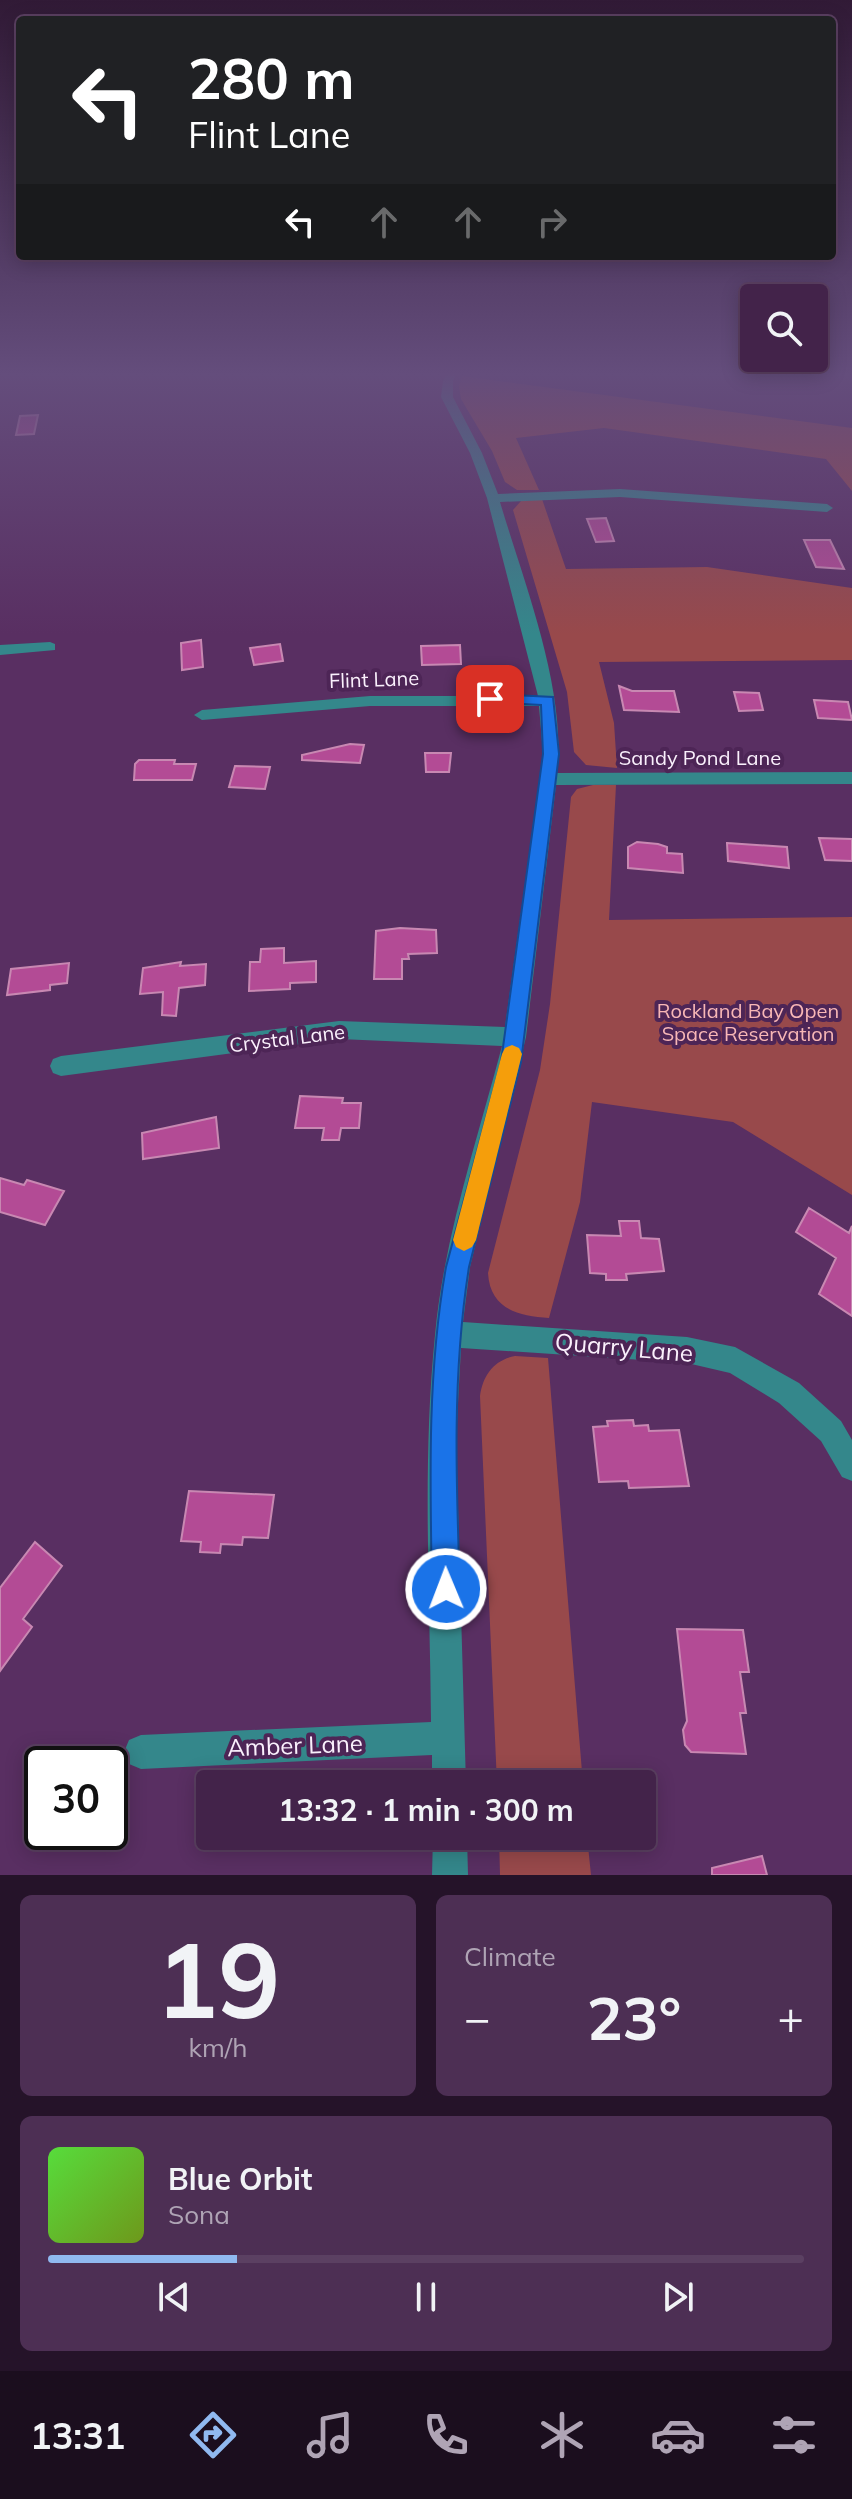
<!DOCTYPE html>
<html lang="en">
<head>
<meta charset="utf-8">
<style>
  :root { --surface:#43234a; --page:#4d2f54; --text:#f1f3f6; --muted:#afa4b5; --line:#5b4062; --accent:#90b9f0 }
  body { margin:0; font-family:Mulish,sans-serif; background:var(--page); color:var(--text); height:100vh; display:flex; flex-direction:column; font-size:30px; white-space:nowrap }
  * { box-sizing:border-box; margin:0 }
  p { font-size:26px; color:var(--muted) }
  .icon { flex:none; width:44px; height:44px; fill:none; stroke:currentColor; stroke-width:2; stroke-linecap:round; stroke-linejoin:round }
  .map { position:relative; height:1875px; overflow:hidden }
  .panel { display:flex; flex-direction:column; gap:20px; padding:20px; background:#251329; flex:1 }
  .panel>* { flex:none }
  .guide { position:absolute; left:16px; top:16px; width:820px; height:244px; border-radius:8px; box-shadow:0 4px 20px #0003,0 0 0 2px var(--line); background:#202124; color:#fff; overflow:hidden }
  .fabs { position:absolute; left:740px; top:284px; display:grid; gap:16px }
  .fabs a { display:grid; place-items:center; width:88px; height:88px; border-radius:8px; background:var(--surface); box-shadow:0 4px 20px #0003,0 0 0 2px var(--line); font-size:40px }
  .speed { position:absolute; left:24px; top:1746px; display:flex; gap:16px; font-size:40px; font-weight:700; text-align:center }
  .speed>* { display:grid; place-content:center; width:104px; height:104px; border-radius:50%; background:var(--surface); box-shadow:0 4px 20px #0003,0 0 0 2px var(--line); line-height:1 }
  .speed .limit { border:4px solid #111; border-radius:12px; background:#fff; color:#111 }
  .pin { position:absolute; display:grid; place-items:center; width:68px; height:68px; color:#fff; margin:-34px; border-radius:16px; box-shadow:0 4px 12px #0006 }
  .me { position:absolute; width:88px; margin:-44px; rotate:359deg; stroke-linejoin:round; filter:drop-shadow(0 0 6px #0008) }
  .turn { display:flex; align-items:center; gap:28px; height:168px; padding:0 40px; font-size:36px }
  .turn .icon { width:104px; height:104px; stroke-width:2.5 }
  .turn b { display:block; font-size:56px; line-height:68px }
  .lanes { display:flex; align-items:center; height:76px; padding:0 40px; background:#0003; justify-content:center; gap:40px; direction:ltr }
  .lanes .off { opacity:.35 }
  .big { font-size:60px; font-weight:700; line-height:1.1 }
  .panel .tile { flex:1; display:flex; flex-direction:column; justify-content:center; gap:12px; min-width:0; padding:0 28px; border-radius:12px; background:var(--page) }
  .panel .dial { align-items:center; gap:0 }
  .dial b { font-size:104px; line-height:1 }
  .song { display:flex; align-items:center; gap:24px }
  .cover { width:96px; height:96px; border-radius:12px; background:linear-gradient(135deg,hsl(110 70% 55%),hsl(80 70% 35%)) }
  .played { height:8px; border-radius:4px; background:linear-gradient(90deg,var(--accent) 25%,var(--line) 25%) }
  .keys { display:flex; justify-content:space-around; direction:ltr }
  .heat { display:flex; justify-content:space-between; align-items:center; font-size:44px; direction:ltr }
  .panel .tiles { flex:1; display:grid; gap:20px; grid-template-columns:1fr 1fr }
  .tile:last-child { grid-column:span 2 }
  .trip { position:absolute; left:196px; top:1770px; width:460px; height:80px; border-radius:8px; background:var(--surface); box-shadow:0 4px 20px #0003,0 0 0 2px var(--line); font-weight:700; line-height:80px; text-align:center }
  .dock { display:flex; height:128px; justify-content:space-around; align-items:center; background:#1b0e1e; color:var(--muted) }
  .dock .icon { width:56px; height:56px }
  .dock .on { color:var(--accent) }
  .dock b { font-size:36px; color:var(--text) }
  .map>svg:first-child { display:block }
  .green { fill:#98494b }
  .building { fill:#b34b95; stroke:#c888b2; stroke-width:2 }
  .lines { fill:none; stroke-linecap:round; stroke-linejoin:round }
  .street { fill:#34878b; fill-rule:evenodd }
  .route { fill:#1a73e8; stroke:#114b97; stroke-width:2 }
  .slow { fill:#f59e0b }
  .labels { text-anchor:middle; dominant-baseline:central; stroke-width:8; stroke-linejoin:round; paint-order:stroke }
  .street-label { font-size:20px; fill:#faf0fc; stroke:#4d2556 }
  .park-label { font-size:20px; fill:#f8b7b6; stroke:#4d2556 }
  .near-street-label { font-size:24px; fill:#faf0fc; stroke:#4d2556 }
</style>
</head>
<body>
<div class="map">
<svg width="852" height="1875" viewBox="0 0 852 1875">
  <rect width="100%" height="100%" fill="#592f62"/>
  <path class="green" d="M 462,376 L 852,428 L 852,491 L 826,459 L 604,428 L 516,438 L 539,490 L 517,490 L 505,482 L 492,451 L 461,399 L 459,387 Z
    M 542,499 L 566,569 L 707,567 L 852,588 L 852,660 L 599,662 L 614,723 L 617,768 L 586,765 L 574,752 L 567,692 L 513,510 L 521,501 Z
    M 593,785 L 616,785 L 609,920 L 852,917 L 852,1195 L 733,1122 L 592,1102 L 580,1202 L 549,1318 C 518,1316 490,1309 488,1273 L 540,1070 L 550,1004 L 571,797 L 577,789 Z
    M 515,1356 L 548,1358 L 583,1784 L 497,1784 L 480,1396 C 483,1375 494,1360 515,1356 Z
    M 499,1836 L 587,1836 L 591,1875 L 500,1875 Z"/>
  <path class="building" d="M 38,415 L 34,434 L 16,435 L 20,416 Z
    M 606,518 L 614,541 L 596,542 L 587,519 Z
    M 804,540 L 830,540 L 844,569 L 816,567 Z
    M 201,640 L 203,667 L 182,670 L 181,643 Z
    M 280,644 L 283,661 L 254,665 L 250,648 Z
    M 460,645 L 461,664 L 422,665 L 421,646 Z
    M 619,686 L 632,691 L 674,691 L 679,712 L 624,710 Z
    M 734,692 L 759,693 L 763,710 L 739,711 Z
    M 814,700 L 848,702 L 852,720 L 818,718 Z
    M 350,744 L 364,745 L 360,763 L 302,760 L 302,755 Z
    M 425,753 L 451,753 L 449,772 L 426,772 Z
    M 139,760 L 175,760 L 174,764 L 196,764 L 192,780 L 134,780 L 135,764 Z
    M 235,766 L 270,767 L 265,789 L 229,787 Z
    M 819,838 L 852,839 L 852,861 L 825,860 Z
    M 637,842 L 658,844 L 667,847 L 667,853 L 682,854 L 683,873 L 628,868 L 628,847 Z
    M 727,843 L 787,847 L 789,868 L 728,861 Z
    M 400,928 L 436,930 L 437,953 L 408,954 L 409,959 L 402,959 L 402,979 L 374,979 L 376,931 Z
    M 284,948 L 284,963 L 316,961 L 316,982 L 290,983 L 290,989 L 249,991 L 250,962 L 260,962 L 261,949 Z
    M 181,962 L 180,966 L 206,964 L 205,985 L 179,988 L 176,1016 L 162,1015 L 163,992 L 140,994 L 143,968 Z
    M 69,963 L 67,983 L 50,985 L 50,990 L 7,995 L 11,969 Z
    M 300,1096 L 343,1098 L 342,1103 L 361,1103 L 359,1128 L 341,1128 L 339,1140 L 322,1140 L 324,1128 L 295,1128 Z
    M 216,1117 L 219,1148 L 143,1159 L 142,1133 Z
    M 0,1178 L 24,1185 L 27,1180 L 64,1191 L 45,1225 L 0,1212 Z
    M 809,1208 L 849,1233 L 852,1226 L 852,1316 L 819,1294 L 836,1258 L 796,1232 Z
    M 619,1221 L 639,1221 L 641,1238 L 659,1239 L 664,1271 L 626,1274 L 627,1280 L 606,1280 L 606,1274 L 590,1273 L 587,1235 L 621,1236 Z
    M 633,1420 L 634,1426 L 648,1425 L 649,1431 L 679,1430 L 689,1486 L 629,1488 L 628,1481 L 599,1482 L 593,1427 L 608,1426 L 607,1421 Z
    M 189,1491 L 274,1495 L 268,1538 L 243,1537 L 242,1545 L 221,1544 L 220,1553 L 200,1552 L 201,1542 L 181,1541 Z
    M 35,1542 L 62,1566 L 23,1619 L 32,1627 L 0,1671 L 0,1588 Z
    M 677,1629 L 743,1630 L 749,1672 L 740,1672 L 746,1713 L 740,1713 L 746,1754 L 691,1752 L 685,1745 L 683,1730 L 687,1721 Z
    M 762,1856 L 767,1875 L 712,1875 L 712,1868 Z"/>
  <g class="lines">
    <path class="street" d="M 448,371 L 458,371 L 453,381 L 453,397 L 482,453 L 498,494 L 620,489 L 827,504 L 833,508 L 827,512 L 620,497 L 500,502 C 524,583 567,690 557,773 L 852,772 L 852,784 L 556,785 L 526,1037 L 470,1267 L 463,1322 L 687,1337 L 735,1347 L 799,1383 L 841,1421 L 852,1440 L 852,1481 L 842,1477 L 821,1441 L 779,1403 L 730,1373 L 687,1363 L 461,1348 L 456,1440 L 466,1784 L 432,1784 L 432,1755 L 141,1769 L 129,1764 L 124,1752 L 129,1740 L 141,1735 L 431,1722 C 430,1593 422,1463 435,1335 C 444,1237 477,1141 502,1046 L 339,1039 L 61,1076 L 53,1073 L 50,1066 L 53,1059 L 61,1056 L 339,1021 L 505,1027 L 543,754 L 539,706 L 370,706 L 202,720 L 194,715 L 202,710 L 370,696 L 538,696 L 487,498 L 470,453 L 441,397 L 443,381 Z
      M 50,642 L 55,644 L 55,650 L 0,655 L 0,645 Z
      M 433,1836 L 467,1836 L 468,1875 L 432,1875 Z"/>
  </g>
  <linearGradient id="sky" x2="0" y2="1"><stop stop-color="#311a36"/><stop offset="0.59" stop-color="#644d7c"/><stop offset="1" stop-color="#644d7c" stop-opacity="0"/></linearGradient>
  <rect width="852" height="634" fill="url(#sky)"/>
  <path class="route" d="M 490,694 L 553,697 L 559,754 L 521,1062 L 469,1267 C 452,1373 456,1482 460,1589 L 456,1599 L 446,1603 L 436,1599 L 432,1589 C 430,1482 427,1373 446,1267 L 501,1062 L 543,754 L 541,705 L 484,702 L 482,699 Z"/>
  <path class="slow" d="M 512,1045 L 519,1048 L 522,1054 L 476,1240 L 472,1247 L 464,1251 L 456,1247 L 453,1240 L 502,1054 L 505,1048 Z"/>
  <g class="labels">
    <g class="street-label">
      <text transform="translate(374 679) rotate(-2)">Flint Lane</text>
      <text x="700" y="757">Sandy Pond Lane</text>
      <text transform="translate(287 1038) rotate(-7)">Crystal Lane</text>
    </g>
    <g class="park-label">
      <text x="748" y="1010">Rockland Bay Open<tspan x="748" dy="23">Space Reservation</tspan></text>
    </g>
    <g class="near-street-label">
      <text transform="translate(624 1347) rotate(5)">Quarry Lane</text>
      <text transform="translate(295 1745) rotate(-2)">Amber Lane</text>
    </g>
  </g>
</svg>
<div class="fabs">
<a><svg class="icon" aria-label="search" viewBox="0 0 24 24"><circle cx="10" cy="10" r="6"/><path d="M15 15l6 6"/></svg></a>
</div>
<div class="speed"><div class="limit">30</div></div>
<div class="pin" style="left:490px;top:699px;background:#d93025"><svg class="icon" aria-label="arrive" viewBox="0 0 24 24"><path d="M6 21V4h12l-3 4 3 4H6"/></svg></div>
<svg class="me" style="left:446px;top:1589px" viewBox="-20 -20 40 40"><circle r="17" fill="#1a73e8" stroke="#fff" stroke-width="3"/><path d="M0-11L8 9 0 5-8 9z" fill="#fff"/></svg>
<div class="trip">13:32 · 1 min · 300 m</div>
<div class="guide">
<div class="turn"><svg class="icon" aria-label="left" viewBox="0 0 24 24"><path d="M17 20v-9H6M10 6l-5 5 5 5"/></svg><div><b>280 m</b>Flint Lane</div></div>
<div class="lanes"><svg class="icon" aria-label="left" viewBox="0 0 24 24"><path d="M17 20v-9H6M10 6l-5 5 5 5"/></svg><svg class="icon off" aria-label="ahead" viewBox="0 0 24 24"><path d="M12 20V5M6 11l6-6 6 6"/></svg><svg class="icon off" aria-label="ahead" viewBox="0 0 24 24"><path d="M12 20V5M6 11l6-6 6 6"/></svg><svg class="icon off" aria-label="right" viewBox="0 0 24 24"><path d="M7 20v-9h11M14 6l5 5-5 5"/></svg></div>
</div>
</div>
<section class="panel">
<div class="tiles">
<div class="tile dial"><b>19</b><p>km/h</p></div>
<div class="tile"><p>Climate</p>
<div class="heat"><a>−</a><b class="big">23°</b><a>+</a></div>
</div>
<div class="tile">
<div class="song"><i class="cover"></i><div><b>Blue Orbit</b><p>Sona</p></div></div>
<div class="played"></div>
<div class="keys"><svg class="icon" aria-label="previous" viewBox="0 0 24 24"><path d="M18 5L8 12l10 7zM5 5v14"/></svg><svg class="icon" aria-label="pause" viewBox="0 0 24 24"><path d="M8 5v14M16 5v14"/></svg><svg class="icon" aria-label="next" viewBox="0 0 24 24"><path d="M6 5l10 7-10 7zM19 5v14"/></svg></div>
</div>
</div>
</section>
<nav class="dock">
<b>13:31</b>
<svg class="icon on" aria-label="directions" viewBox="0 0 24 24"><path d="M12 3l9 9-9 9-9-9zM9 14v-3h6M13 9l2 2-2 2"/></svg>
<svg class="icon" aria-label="music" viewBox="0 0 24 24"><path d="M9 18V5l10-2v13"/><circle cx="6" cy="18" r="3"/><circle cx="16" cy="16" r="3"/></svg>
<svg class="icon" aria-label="phone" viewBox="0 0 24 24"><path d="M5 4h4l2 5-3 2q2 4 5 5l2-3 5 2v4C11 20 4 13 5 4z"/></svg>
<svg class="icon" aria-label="climate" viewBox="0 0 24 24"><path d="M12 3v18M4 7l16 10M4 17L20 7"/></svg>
<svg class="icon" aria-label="car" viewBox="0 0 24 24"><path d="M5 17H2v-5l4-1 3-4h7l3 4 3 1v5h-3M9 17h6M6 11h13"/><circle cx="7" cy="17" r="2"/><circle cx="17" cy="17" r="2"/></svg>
<svg class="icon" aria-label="filters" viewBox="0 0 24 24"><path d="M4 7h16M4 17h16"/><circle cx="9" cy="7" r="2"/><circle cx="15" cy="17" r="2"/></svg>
</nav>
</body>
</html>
